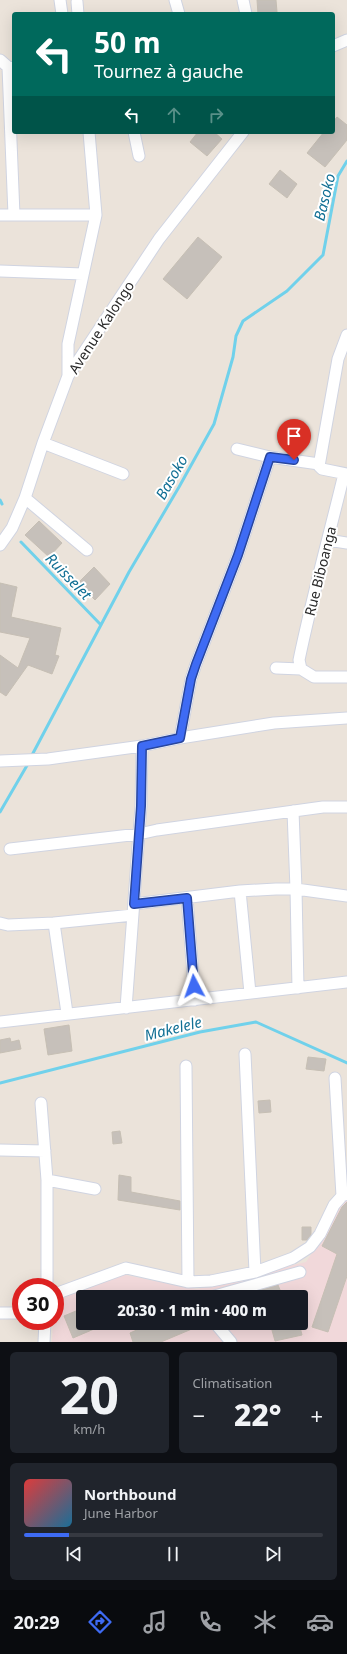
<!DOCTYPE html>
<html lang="fr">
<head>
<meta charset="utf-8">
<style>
  :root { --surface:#171b24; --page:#20242c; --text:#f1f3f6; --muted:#9ea1a6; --line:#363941; --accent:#3e6bf4 }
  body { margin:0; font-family:"Noto Sans",sans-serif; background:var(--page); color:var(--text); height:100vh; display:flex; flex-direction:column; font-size:15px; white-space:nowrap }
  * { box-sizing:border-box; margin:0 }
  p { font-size:13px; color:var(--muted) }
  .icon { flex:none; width:22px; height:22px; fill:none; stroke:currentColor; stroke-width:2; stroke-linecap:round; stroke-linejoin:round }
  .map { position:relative; height:1342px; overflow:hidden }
  .details { display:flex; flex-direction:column; gap:10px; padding:10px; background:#0d0f14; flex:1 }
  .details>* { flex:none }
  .guide { position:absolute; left:12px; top:12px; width:323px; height:122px; border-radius:4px; box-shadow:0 4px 16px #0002; background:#00695c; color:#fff; overflow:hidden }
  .speed { position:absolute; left:12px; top:1278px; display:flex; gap:8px; font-size:20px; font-weight:700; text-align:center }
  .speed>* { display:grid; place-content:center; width:52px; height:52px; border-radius:50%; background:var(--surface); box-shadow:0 4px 16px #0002; line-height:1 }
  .speed .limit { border:6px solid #d22; background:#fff; color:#111 }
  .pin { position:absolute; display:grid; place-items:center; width:34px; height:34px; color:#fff; margin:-41px -17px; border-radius:50% 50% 50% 0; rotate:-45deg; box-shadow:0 0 4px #0007 }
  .pin .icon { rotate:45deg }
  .me { position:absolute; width:44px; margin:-22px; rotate:356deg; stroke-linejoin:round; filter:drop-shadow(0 0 3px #0008) }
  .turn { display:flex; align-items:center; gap:14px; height:84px; padding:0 16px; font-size:18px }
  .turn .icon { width:52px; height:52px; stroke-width:2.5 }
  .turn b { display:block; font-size:28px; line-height:34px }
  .lanes { display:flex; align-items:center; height:38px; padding:0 16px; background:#0003; justify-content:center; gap:20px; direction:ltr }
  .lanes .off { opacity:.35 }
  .big { font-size:30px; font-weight:800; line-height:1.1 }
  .details .widget { flex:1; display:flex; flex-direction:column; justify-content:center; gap:6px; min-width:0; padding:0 14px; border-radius:6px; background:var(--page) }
  .details .dial { align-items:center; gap:0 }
  .dial b { font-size:52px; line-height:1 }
  .song { display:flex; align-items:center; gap:12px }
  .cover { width:48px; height:48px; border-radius:6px; background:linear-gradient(135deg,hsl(0 70% 55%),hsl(200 70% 35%)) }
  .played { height:4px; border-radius:2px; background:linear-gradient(90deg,var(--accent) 15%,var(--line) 15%) }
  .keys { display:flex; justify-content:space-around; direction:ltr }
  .heat { display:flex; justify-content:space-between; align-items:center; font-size:22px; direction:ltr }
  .details .tiles { flex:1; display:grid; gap:10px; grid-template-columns:1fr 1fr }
  .widget:last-child { grid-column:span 2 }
  .trip { position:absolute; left:76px; top:1290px; width:232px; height:40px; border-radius:4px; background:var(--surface); box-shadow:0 4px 16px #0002; font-weight:800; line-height:40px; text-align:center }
  .dock { display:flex; height:64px; justify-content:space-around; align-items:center; background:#090b0e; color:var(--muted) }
  .dock .icon { width:28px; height:28px }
  .dock .on { color:var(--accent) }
  .dock b { font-size:18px; color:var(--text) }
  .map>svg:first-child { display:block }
  .medical { fill:#f1d8da; fill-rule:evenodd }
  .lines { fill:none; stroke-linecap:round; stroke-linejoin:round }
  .stream { stroke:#70d1eb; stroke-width:3 }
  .building { fill:#c6c0ba; stroke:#c6bfb4 }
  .minor-casing { stroke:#d0d4e1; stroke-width:13 }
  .minor { stroke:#fff; stroke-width:11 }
  .route-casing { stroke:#28469f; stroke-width:10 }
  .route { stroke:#3e6bf4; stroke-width:7 }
  .labels { text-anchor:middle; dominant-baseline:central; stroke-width:4; stroke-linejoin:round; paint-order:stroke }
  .street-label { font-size:14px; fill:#292929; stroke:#fff }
  .water-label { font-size:15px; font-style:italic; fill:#116f94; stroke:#fff }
</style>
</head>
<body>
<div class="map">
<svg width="347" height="1342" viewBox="0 0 347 1342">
  <rect width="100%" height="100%" fill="#ebe3da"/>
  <path class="medical" d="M 347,1199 L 347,1342 L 52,1342 L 53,1321 L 55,1321 L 55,1301 L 120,1274 L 197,1289 L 306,1262 L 316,1247 L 339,1200 ZM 83,1297 L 301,1297 L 301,1323 L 83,1323 Z"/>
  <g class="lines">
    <path class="stream" d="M 0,500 L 2,504
      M 21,542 L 101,625
      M 31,757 L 129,572 L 179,487 L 214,424 L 233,357 L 236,336 L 243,321 L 287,291 L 323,255 L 338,176 L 347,161
      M 0,812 L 29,762
      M 0,1083 L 200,1032 L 256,1022 L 347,1063"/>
  </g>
  <path class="building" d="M 257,0 L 276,0 L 277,12 L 258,14 Z
    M 337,117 L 347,125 L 347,140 L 325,167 L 307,153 L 324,132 L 333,132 L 333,122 Z
    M 198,132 L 214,132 L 222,139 L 207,156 L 190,142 Z
    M 280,170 L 297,184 L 287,198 L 269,184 Z
    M 198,237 L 222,257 L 187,299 L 163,279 Z
    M 39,521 L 62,543 L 49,557 L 25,535 Z
    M 94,567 L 110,584 L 95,600 L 78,583 Z
    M 0,583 L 17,587 L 11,617 L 61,628 L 55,655 L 59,656 L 52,674 L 28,665 L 6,696 L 0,692 L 0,655 L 18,668 L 30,638 L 0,632 Z
    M 69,1025 L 72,1051 L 48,1055 L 44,1029 Z
    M 10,1038 L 11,1042 L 19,1040 L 21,1049 L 0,1053 L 0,1040 Z
    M 308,1057 L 326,1059 L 324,1071 L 306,1069 Z
    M 270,1100 L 271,1112 L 259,1113 L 258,1101 Z
    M 120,1131 L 122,1143 L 113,1144 L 112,1132 Z
    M 119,1175 L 131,1177 L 131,1192 L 180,1201 L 180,1210 L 118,1200 Z
    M 347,1202 L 347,1276 L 328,1332 L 312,1327 L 337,1254 L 322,1246 L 342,1207 Z
    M 302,1227 L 311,1227 L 311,1235 L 307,1240 L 302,1240 Z
    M 278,1285 L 283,1297 L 237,1297 Z
    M 83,1308 L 83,1323 L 108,1323 L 73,1338 L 64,1316 Z
    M 152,1323 L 206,1323 L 161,1342 L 133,1342 L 130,1333 Z
    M 270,1323 L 299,1323 L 302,1335 L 275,1341 Z"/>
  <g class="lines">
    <defs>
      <path id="minor" d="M 60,0 L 62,14
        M 175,0 L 179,14
        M 243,0 L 246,14
        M 77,2 L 78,14
        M 333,46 L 347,40
        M 0,60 L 8,67 L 14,68
        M 8,67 L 14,215
        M 134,132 L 139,156
        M 0,215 L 96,215
        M 0,271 L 83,274
        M 347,335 L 338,359 L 319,466 L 322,469 L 347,474
        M 68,376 L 68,344 L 96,215 L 89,132
        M 43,443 L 123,474
        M 237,449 L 270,457
        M 25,498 L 87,550
        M 328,540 L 347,543
        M 0,545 L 12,528 L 25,498 L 43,443 L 68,376 L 159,239 L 243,132
        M 276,668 L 301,669 L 314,677 L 347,677
        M 301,669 L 299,660 C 312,597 329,536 344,474
        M 180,738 L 191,679 L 196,664 L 238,555 L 270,457 L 319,464
        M 0,761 L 48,759 L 142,746 L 180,738 L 274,723 L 347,718
        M 293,811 L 296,889 L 298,988
        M 10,849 L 139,834 L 157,830 L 323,807 L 347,807
        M 240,891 L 250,993
        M 187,898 L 195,1000
        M 134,904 L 240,891 L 276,889 L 296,889 L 347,896
        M 0,923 L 8,925 L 54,923 L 133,915
        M 54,923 L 67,1013
        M 126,1008 L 141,806 L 142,746
        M 0,1022 L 347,982
        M 245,1054 L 255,1272
        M 186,1066 L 188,1282
        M 335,1078 L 342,1196
        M 41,1103 L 47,1180 L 47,1287
        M 0,1150 L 45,1151
        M 47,1180 L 95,1189
        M 55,1294 L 126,1268 L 188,1282 L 211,1281 L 255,1272 L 293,1258 L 310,1247 L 320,1234 L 334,1205 L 342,1196 L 347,1194
        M 211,1297 L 300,1272
        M 0,1313 L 21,1313
        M 215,1323 L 231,1342
        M 44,1342 L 45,1321"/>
    </defs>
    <use href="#minor" class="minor-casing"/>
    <use href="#minor" class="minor"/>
  </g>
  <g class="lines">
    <defs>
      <path id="route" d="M 194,986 L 187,898 L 134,904 L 141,806 L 142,746 L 180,738 L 191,679 L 196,664 L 238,555 L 270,457 L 294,460"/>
    </defs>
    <use href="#route" class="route-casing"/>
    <use href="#route" class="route"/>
  </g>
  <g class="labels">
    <g class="street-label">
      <text transform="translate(101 327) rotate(-57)">Avenue Kalongo</text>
      <text transform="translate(320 571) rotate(-76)">Rue Biboanga</text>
    </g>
    <g class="water-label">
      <text transform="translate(324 197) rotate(-76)">Basoko</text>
      <text transform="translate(171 477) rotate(-60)">Basoko</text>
      <text transform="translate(69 576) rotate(46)">Ruisselet</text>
      <text transform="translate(173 1028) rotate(-14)">Makelele</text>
    </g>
  </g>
</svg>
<div class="speed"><div class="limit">30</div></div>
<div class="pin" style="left:294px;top:460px;background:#d93025"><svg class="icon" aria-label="arrive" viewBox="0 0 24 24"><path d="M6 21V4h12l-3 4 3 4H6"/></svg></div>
<svg class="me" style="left:194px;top:986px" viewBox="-20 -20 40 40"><path d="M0-17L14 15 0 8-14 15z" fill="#3e6bf4" stroke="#fff" stroke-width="4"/></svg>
<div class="trip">20:30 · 1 min · 400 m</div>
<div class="guide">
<div class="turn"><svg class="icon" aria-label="left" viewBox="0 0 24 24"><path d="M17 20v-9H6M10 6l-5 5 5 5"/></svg><div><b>50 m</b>Tournez à gauche</div></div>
<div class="lanes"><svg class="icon" aria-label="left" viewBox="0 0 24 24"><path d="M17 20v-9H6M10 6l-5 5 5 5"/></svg><svg class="icon off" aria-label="ahead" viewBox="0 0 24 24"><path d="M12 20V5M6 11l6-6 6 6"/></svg><svg class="icon off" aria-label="right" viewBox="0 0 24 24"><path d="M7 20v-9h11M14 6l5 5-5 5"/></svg></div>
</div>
</div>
<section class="details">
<div class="tiles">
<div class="widget dial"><b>20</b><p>km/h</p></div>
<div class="widget"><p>Climatisation</p>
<div class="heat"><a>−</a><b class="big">22°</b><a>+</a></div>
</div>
<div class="widget">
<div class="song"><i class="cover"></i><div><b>Northbound</b><p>June Harbor</p></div></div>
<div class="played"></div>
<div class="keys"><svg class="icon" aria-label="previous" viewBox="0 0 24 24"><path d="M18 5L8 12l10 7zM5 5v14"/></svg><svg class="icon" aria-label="pause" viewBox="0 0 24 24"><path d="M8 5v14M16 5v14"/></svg><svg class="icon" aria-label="next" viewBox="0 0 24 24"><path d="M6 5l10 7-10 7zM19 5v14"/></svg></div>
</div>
</div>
</section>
<nav class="dock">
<b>20:29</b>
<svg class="icon on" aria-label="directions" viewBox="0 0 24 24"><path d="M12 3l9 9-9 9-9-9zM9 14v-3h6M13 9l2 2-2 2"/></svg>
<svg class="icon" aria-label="music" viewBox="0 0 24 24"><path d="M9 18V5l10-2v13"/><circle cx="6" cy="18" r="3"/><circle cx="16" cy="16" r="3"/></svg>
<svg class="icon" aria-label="phone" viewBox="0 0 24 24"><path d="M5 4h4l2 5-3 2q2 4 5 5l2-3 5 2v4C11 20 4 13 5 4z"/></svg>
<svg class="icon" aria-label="climate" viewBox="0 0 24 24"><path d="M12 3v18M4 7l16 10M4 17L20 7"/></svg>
<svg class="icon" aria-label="car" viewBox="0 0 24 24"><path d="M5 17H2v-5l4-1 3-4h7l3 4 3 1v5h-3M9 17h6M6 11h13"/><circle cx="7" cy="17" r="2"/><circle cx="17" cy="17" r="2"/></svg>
</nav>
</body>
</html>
